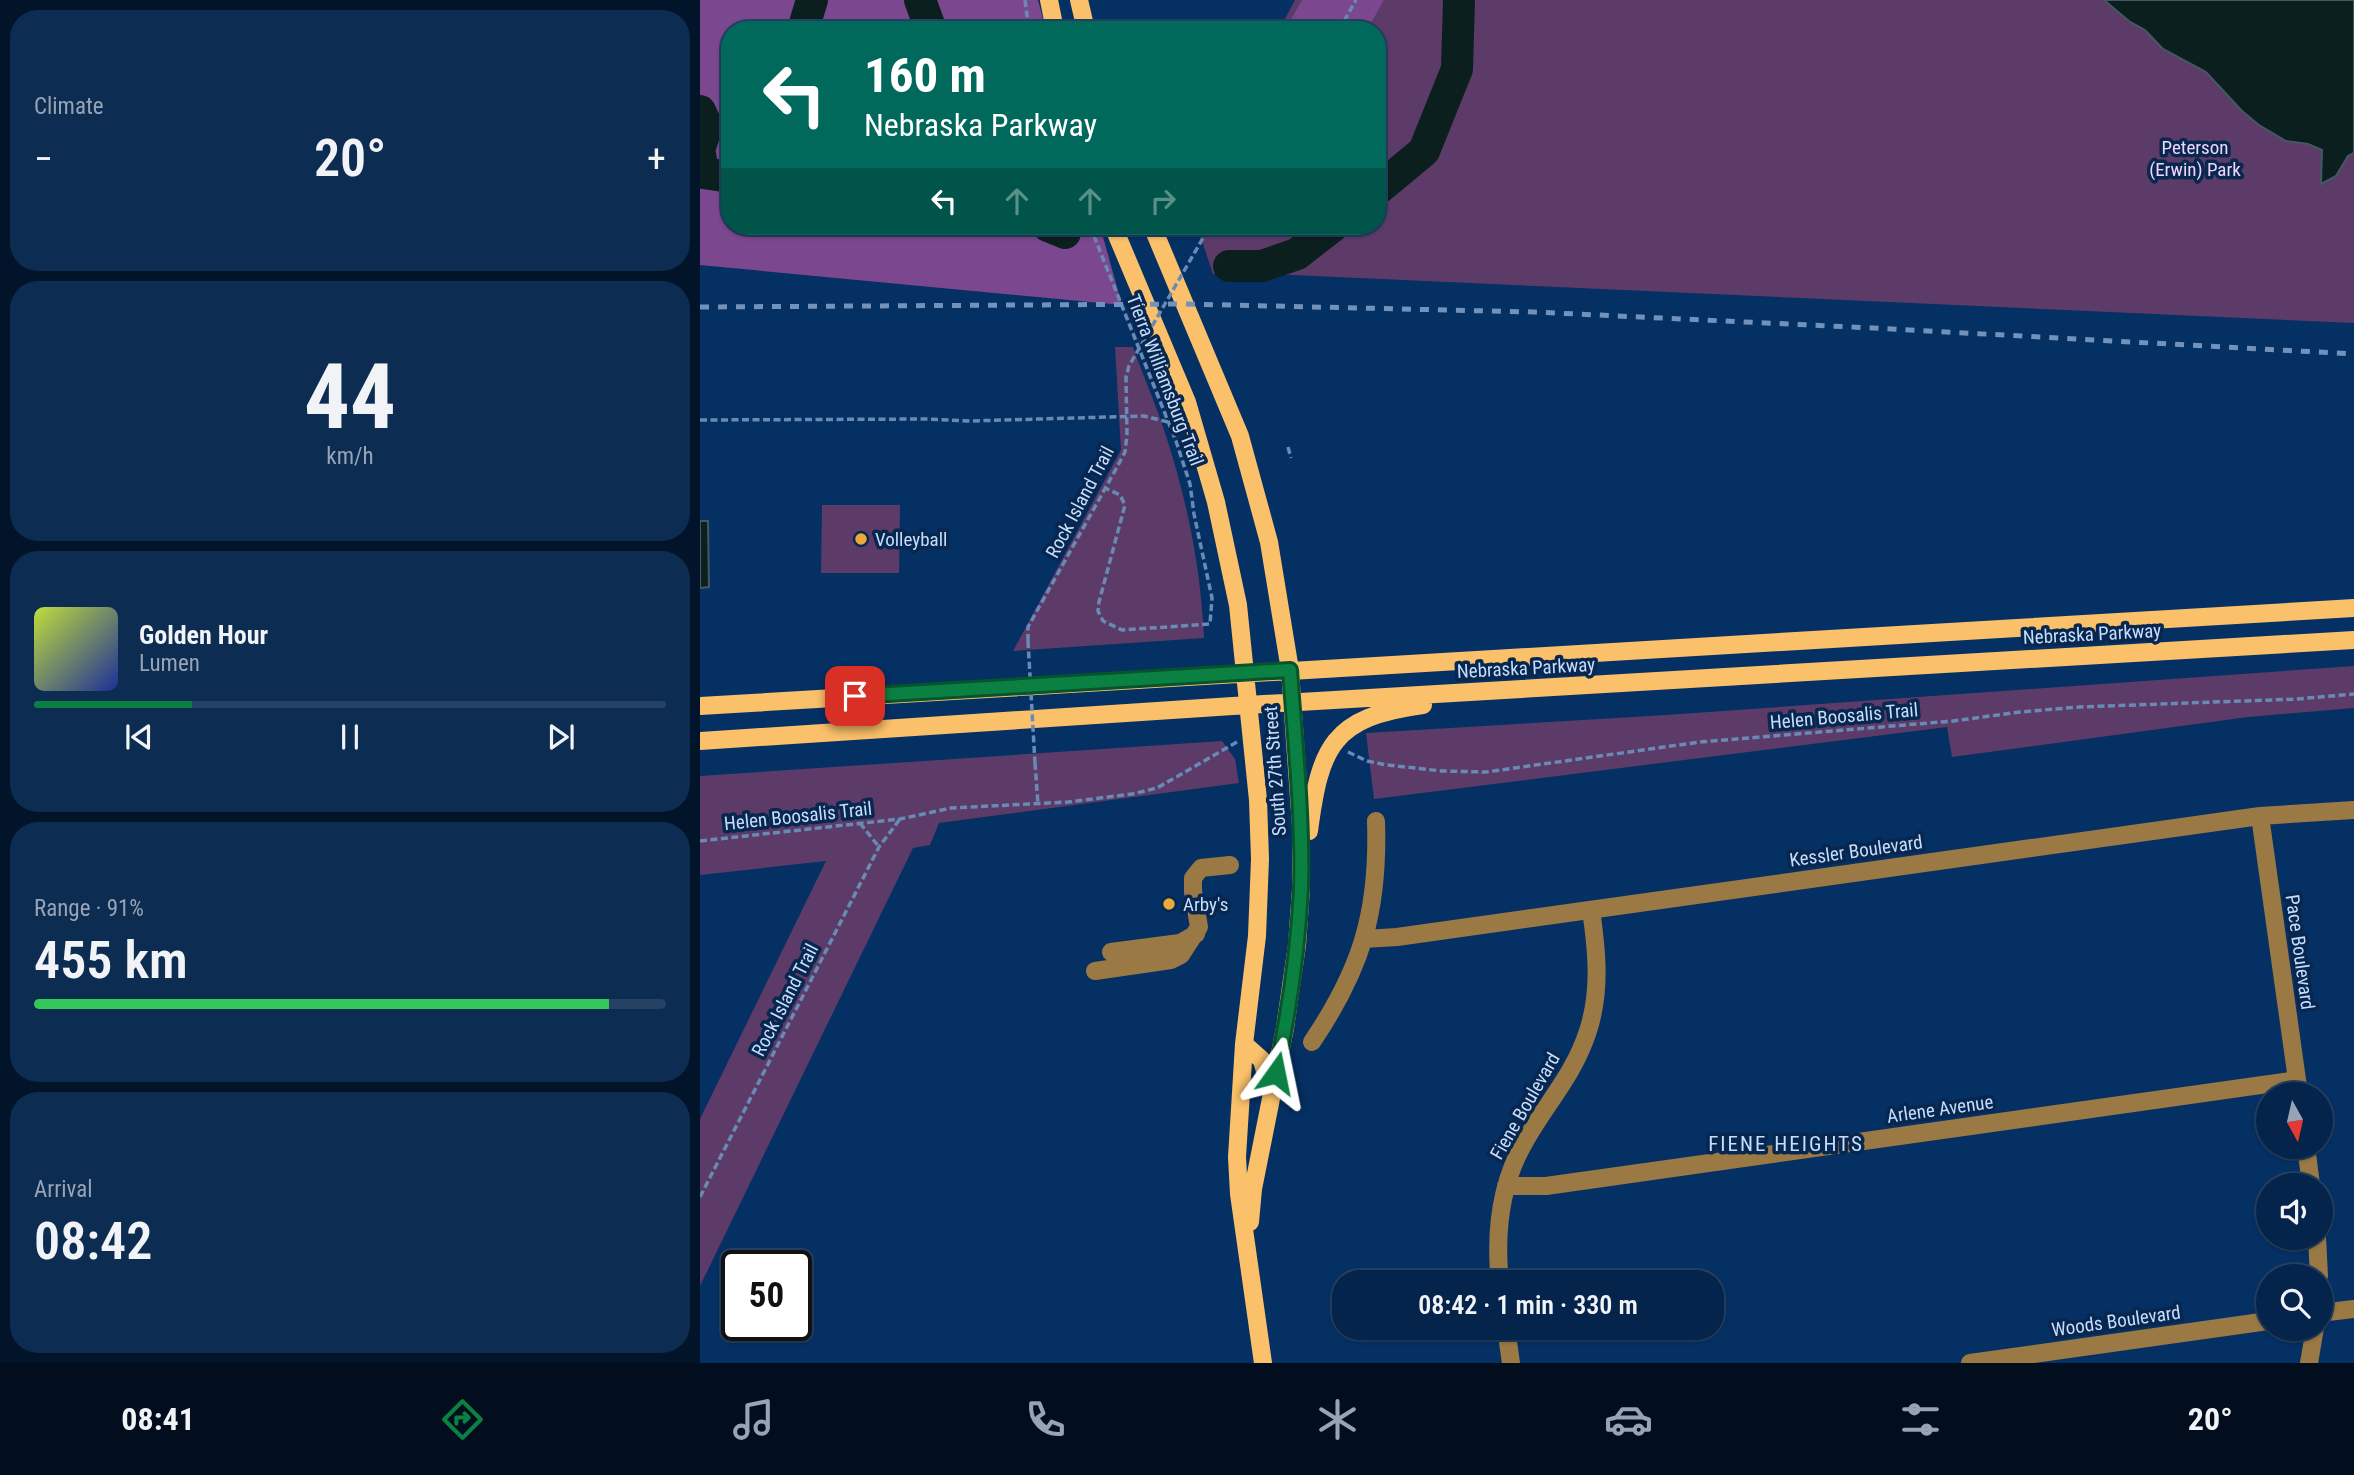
<!DOCTYPE html>
<html lang="en">
<head>
<meta charset="utf-8">
<style>
  :root { --surface:#04244b; --page:#0d2c52; --text:#f1f3f6; --muted:#97a4b5; --line:#254163; --accent:#0b8043 }
  body { margin:0; font-family:"Roboto Condensed",sans-serif; background:var(--page); color:var(--text); height:100vh; display:flex; flex-direction:column; font-size:26px; white-space:nowrap }
  * { box-sizing:border-box; margin:0 }
  p { font-size:23px; color:var(--muted) }
  .icon { flex:none; width:38px; height:38px; fill:none; stroke:currentColor; stroke-width:2; stroke-linecap:round; stroke-linejoin:round }
  .map { position:relative; flex:1; overflow:hidden }
  .details { display:flex; flex-direction:column; gap:10px; padding:10px; background:#021429; width:700px }
  .details>* { flex:none }
  .hud { position:absolute; left:21px; top:21px; width:665px; height:214px; border-radius:28px; box-shadow:0 2px 5px #0004,0 0 0 2px var(--line); background:#00695c; color:#fff; overflow:hidden }
  .needle { width:46px; rotate:172deg }
  .controls { position:absolute; left:1556px; top:1082px; display:grid; gap:14px }
  .controls a { display:grid; place-items:center; width:77px; height:77px; border-radius:50%; background:var(--surface); box-shadow:0 2px 5px #0004,0 0 0 2px var(--line); font-size:35px }
  .speed { position:absolute; left:21px; top:1250px; display:flex; gap:14px; font-size:35px; font-weight:700; text-align:center }
  .speed>* { display:grid; place-content:center; width:91px; height:91px; border-radius:50%; background:var(--surface); box-shadow:0 2px 5px #0004,0 0 0 2px var(--line); line-height:1 }
  .speed .limit { border:4px solid #111; border-radius:10px; background:#fff; color:#111 }
  .pin { position:absolute; display:grid; place-items:center; width:60px; height:60px; color:#fff; margin:-30px; border-radius:14px; box-shadow:0 4px 10px #0006 }
  .me { position:absolute; width:77px; margin:-38px; rotate:12deg; stroke-linejoin:round; filter:drop-shadow(0 0 5px #0008) }
  .turn { display:flex; align-items:center; gap:24px; height:147px; padding:0 28px; font-size:32px }
  .turn .icon { width:91px; height:91px; stroke-width:2.5 }
  .turn b { display:block; font-size:49px; line-height:60px }
  .lanes { display:flex; align-items:center; height:66px; padding:0 28px; background:#0003; justify-content:center; gap:35px; direction:ltr }
  .lanes .off { opacity:.35 }
  .big { font-size:52px; font-weight:600; line-height:1.1 }
  .details .tile { flex:1; display:flex; flex-direction:column; justify-content:center; gap:10px; min-width:0; padding:0 24px; border-radius:28px; background:var(--page) }
  .details .dial { align-items:center; gap:0 }
  .dial b { font-size:91px; line-height:1 }
  .song { display:flex; align-items:center; gap:21px }
  .cover { width:84px; height:84px; border-radius:10px; background:linear-gradient(135deg,hsl(70 70% 55%),hsl(230 70% 35%)) }
  .played { height:7px; border-radius:4px; background:linear-gradient(90deg,var(--accent) 25%,var(--line) 25%) }
  .keys { display:flex; justify-content:space-around; direction:ltr }
  .heat { display:flex; justify-content:space-between; align-items:center; font-size:38px; direction:ltr }
  .charge { height:10px; border-radius:5px; background:linear-gradient(90deg,#34c759 91%,var(--line) 0) }
  .trip { position:absolute; left:632px; top:1270px; width:392px; height:70px; border-radius:28px; background:var(--surface); box-shadow:0 2px 5px #0004,0 0 0 2px var(--line); font-weight:600; line-height:70px; text-align:center }
  .tab-bar { display:flex; height:112px; justify-content:space-around; align-items:center; background:#020e1e; color:var(--muted) }
  .tab-bar .icon { width:49px; height:49px }
  .tab-bar .selected { color:var(--accent) }
  .tab-bar b { font-size:32px; color:var(--text) }
  main { display:flex; flex:1; min-height:0 }
  .map>svg:first-child { display:block }
  .green { fill:#5c3b69 }
  .forest { fill:#7b478e }
  .water { fill:#0c1f1f; stroke:#445862; stroke-width:2 }
  .lines { fill:none; stroke-linecap:round; stroke-linejoin:round }
  .river { stroke:#0c1f1f; stroke-width:32 }
  .path { stroke:#698ab4; stroke-width:3.5; stroke-dasharray:7 3.5; stroke-linecap:butt }
  .minor { stroke:#9b7944; stroke-width:18 }
  .major { stroke:#fbc16a; stroke-width:18 }
  .rail { stroke:#7292bb; stroke-width:5; stroke-dasharray:9 9; stroke-linecap:butt }
  .path-bridge { stroke:#698ab4; stroke-width:3.5; stroke-dasharray:7 3.5; stroke-linecap:butt }
  .route-casing { stroke:#07532c; stroke-width:18 }
  .route { stroke:#0b8043; stroke-width:12 }
  .poi-dot { fill:#eba93a; stroke:#08274f; stroke-width:2.5 }
  .labels { text-anchor:middle; dominant-baseline:central; stroke-width:7; stroke-linejoin:round; paint-order:stroke }
  .park-label { font-size:19px; fill:#f0d4fb; stroke:#08274f }
  .street-label { font-size:19px; fill:#c6ddfe; stroke:#08274f }
  .poi-label { font-size:19px; fill:#c6ddfe; stroke:#08274f; text-anchor:start }
  .neighbourhood-label { font-size:21px; letter-spacing:2px; fill:#c6ddfe; stroke:#08274f }
</style>
</head>
<body>
<main>
<section class="details">
<div class="tile"><p>Climate</p>
<div class="heat"><a>−</a><b class="big">20°</b><a>+</a></div>
</div>
<div class="tile dial"><b>44</b><p>km/h</p></div>
<div class="tile">
<div class="song"><i class="cover"></i><div><b>Golden Hour</b><p>Lumen</p></div></div>
<div class="played"></div>
<div class="keys"><svg class="icon" aria-label="previous" viewBox="0 0 24 24"><path d="M18 5L8 12l10 7zM5 5v14"/></svg><svg class="icon" aria-label="pause" viewBox="0 0 24 24"><path d="M8 5v14M16 5v14"/></svg><svg class="icon" aria-label="next" viewBox="0 0 24 24"><path d="M6 5l10 7-10 7zM19 5v14"/></svg></div>
</div>
<div class="tile"><p>Range · 91%</p><b class="big">455 km</b><div class="charge"></div></div>
<div class="tile"><p>Arrival</p><b class="big">08:42</b></div>
</section>
<div class="map">
<svg width="1654" height="1363" viewBox="0 0 1654 1363">
  <rect width="100%" height="100%" fill="#053064"/>
  <path class="green" d="M 595,0 L 1654,0 L 1654,323 L 548,273 L 513,274 L 497,226 L 677,226 L 677,30 L 579,30 Z
    M 415,347 L 433,347 C 443,376 456,404 465,433 C 487,499 501,569 504,638 L 313,651 L 421,450 Z
    M 122,505 L 200,505 L 199,573 L 121,573 Z
    M 1654,666 L 1654,708 L 1548,717 L 1252,757 L 1247,727 L 674,799 L 666,733 L 966,715 Z
    M 522,741 L 535,759 L 539,783 L 239,823 L 230,845 L 213,848 L 0,1286 L 0,1119 L 126,861 L 0,875 L 0,776 Z"/>
  <path class="forest" d="M 0,0 L 338,0 L 346,30 L 30,30 L 30,226 L 400,226 L 422,305 L 0,265 Z
    M 602,0 L 684,0 L 667,30 L 585,30 Z"/>
  <path class="water" d="M 1404,0 L 1654,0 L 1654,153 L 1648,156 L 1636,176 L 1621,184 L 1622,150 L 1608,144 L 1586,141 L 1559,125 L 1542,111 L 1506,72 L 1463,49 L 1445,30 L 1430,22 Z
    M 0,521 L 8,521 L 9,587 L 0,588 Z"/>
  <g class="lines">
    <path class="river" d="M 220,0 L 231,30
      M 103,30 L 112,0
      M 0,111 L 7,126 L 0,147
      M 0,154 L 3,173 L 30,177
      M 677,190 L 724,151 L 757,69 L 759,0
      M 348,226 L 365,233
      M 529,266 L 562,266 L 597,254 L 633,226"/>
    <path class="path" d="M 325,0 L 329,30
      M 639,30 L 656,0
      M 390,226 L 476,441 L 490,484 L 494,514 L 512,598 L 510,624 L 422,630 L 403,621 L 398,611 L 399,602 L 425,505 L 420,495 L 405,488
      M 0,420 L 225,419 L 270,421 L 444,416 L 468,422
      M 588,447 L 591,458
      M 328,641 L 328,627 L 416,469 L 425,452 L 427,435
      M 648,752 L 667,761 L 687,765 L 742,771 L 786,772 L 1000,742 L 1253,721 L 1320,712 L 1379,707 L 1597,699 L 1654,694
      M 335,763 L 338,805
      M 160,823 L 179,847
      M 0,841 L 200,819 L 251,808 L 368,802 L 432,794 L 457,788 L 537,742
      M 0,1197 L 179,847 L 200,819"/>
    <path class="minor" d="M 1560,816 L 1599,1094
      M 664,939 L 697,937 L 1560,816 L 1654,810
      M 411,952 L 480,943 L 496,934
      M 395,971 L 471,960 L 481,955 L 499,927 L 493,891 L 493,878 L 501,868 L 530,865
      M 612,1042 C 662,968 679,911 676,821
      M 1606,1146 L 1611,1185
      M 806,1186 L 846,1186 L 1597,1080
      M 1617,1237 L 1619,1276
      M 800,1283 C 795,1235 800,1185 824,1143 C 846,1103 873,1077 888,1031 C 901,991 897,951 891,910
      M 1620,1313 L 1654,1309
      M 806,1328 L 811,1363
      M 1270,1363 L 1568,1321
      M 1609,1363 L 1615,1328"/>
    <path class="major" d="M 349,0 L 355,30
      M 379,0 L 386,30
      M 413,226 L 487,402 L 516,502 L 538,605 L 558,800 L 560,859 L 557,936 L 544,1044 L 537,1157 L 539,1194 L 563,1363
      M 452,226 L 540,436 L 569,542 L 590,670 L 601,826 L 601,889 L 597,945 L 585,1028 L 553,1189 L 550,1222
      M 0,706 L 1654,608
      M 0,741 L 548,705 L 1654,640
      M 609,831 C 620,747 632,717 723,705
      M 544,1044 L 562,1060 L 570,1089"/>
    <path class="rail" d="M 0,307 L 484,304 L 834,312 L 1173,328 L 1654,354"/>
    <path class="path-bridge" d="M 427,435 L 426,377 L 429,366 L 510,226
      M 328,641 L 335,763"/>
  </g>
  <g class="lines">
    <defs>
      <path id="route" d="M 155,696 L 590,670 C 595,742 603,816 601,888 C 598,951 589,1012 576,1073"/>
    </defs>
    <use href="#route" class="route-casing"/>
    <use href="#route" class="route"/>
  </g>
  <g class="poi-dot">
    <circle cx="161" cy="539" r="7"/>
    <circle cx="469" cy="904" r="7"/>
  </g>
  <g class="labels">
    <g class="park-label">
      <text x="1495" y="147">Peterson<tspan x="1495" dy="22">(Erwin) Park</tspan></text>
    </g>
    <g class="street-label">
      <text transform="translate(465 380) rotate(69)">Tierra Williamsburg Trail</text>
      <text transform="translate(380 502) rotate(-62)">Rock Island Trail</text>
      <text transform="translate(1392 634) rotate(-3)">Nebraska Parkway</text>
      <text transform="translate(826 668) rotate(-3)">Nebraska Parkway</text>
      <text transform="translate(1144 716) rotate(-5)">Helen Boosalis Trail</text>
      <text transform="translate(575 771) rotate(-94)">South 27th Street</text>
      <text transform="translate(98 816) rotate(-6)">Helen Boosalis Trail</text>
      <text transform="translate(1156 851) rotate(-8)">Kessler Boulevard</text>
      <text transform="translate(1600 952) rotate(82)">Pace Boulevard</text>
      <text transform="translate(85 1000) rotate(-63)">Rock Island Trail</text>
      <text transform="translate(825 1106) rotate(-60)">Fiene Boulevard</text>
      <text transform="translate(1240 1109) rotate(-8)">Arlene Avenue</text>
      <text transform="translate(1416 1321) rotate(-8)">Woods Boulevard</text>
    </g>
    <g class="poi-label">
      <text x="175" y="539">Volleyball</text>
      <text x="483" y="904">Arby's</text>
    </g>
    <g class="neighbourhood-label">
      <text x="1086" y="1144">FIENE HEIGHTS</text>
    </g>
  </g>
</svg>
<div class="controls">
<a><svg class="needle" viewBox="-14 -14 28 28"><path d="M0-13l5 13h-10z" fill="#e53935"/><path d="M0 13l5-13h-10z" fill="#97a4b5"/></svg></a>
<a><svg class="icon" aria-label="sound" viewBox="0 0 24 24"><path d="M4 9h4l5-4v14l-5-4H4zM17 9q2 3 0 6"/></svg></a>
<a><svg class="icon" aria-label="search" viewBox="0 0 24 24"><circle cx="10" cy="10" r="6"/><path d="M15 15l6 6"/></svg></a>
</div>
<div class="speed"><div class="limit">50</div></div>
<div class="pin" style="left:155px;top:696px;background:#d93025"><svg class="icon" aria-label="arrive" viewBox="0 0 24 24"><path d="M6 21V4h12l-3 4 3 4H6"/></svg></div>
<svg class="me" style="left:576px;top:1073px" viewBox="-20 -20 40 40"><path d="M0-17L14 15 0 8-14 15z" fill="#0b8043" stroke="#fff" stroke-width="4"/></svg>
<div class="trip">08:42 · 1 min · 330 m</div>
<div class="hud">
<div class="turn"><svg class="icon" aria-label="left" viewBox="0 0 24 24"><path d="M17 20v-9H6M10 6l-5 5 5 5"/></svg><div><b>160 m</b>Nebraska Parkway</div></div>
<div class="lanes"><svg class="icon" aria-label="left" viewBox="0 0 24 24"><path d="M17 20v-9H6M10 6l-5 5 5 5"/></svg><svg class="icon off" aria-label="ahead" viewBox="0 0 24 24"><path d="M12 20V5M6 11l6-6 6 6"/></svg><svg class="icon off" aria-label="ahead" viewBox="0 0 24 24"><path d="M12 20V5M6 11l6-6 6 6"/></svg><svg class="icon off" aria-label="right" viewBox="0 0 24 24"><path d="M7 20v-9h11M14 6l5 5-5 5"/></svg></div>
</div>
</div>
</main>
<nav class="tab-bar">
<b>08:41</b>
<svg class="icon selected" aria-label="directions" viewBox="0 0 24 24"><path d="M12 3l9 9-9 9-9-9zM9 14v-3h6M13 9l2 2-2 2"/></svg>
<svg class="icon" aria-label="music" viewBox="0 0 24 24"><path d="M9 18V5l10-2v13"/><circle cx="6" cy="18" r="3"/><circle cx="16" cy="16" r="3"/></svg>
<svg class="icon" aria-label="phone" viewBox="0 0 24 24"><path d="M5 4h4l2 5-3 2q2 4 5 5l2-3 5 2v4C11 20 4 13 5 4z"/></svg>
<svg class="icon" aria-label="climate" viewBox="0 0 24 24"><path d="M12 3v18M4 7l16 10M4 17L20 7"/></svg>
<svg class="icon" aria-label="car" viewBox="0 0 24 24"><path d="M5 17H2v-5l4-1 3-4h7l3 4 3 1v5h-3M9 17h6M6 11h13"/><circle cx="7" cy="17" r="2"/><circle cx="17" cy="17" r="2"/></svg>
<svg class="icon" aria-label="filters" viewBox="0 0 24 24"><path d="M4 7h16M4 17h16"/><circle cx="9" cy="7" r="2"/><circle cx="15" cy="17" r="2"/></svg>
<b>20°</b>
</nav>
</body>
</html>
